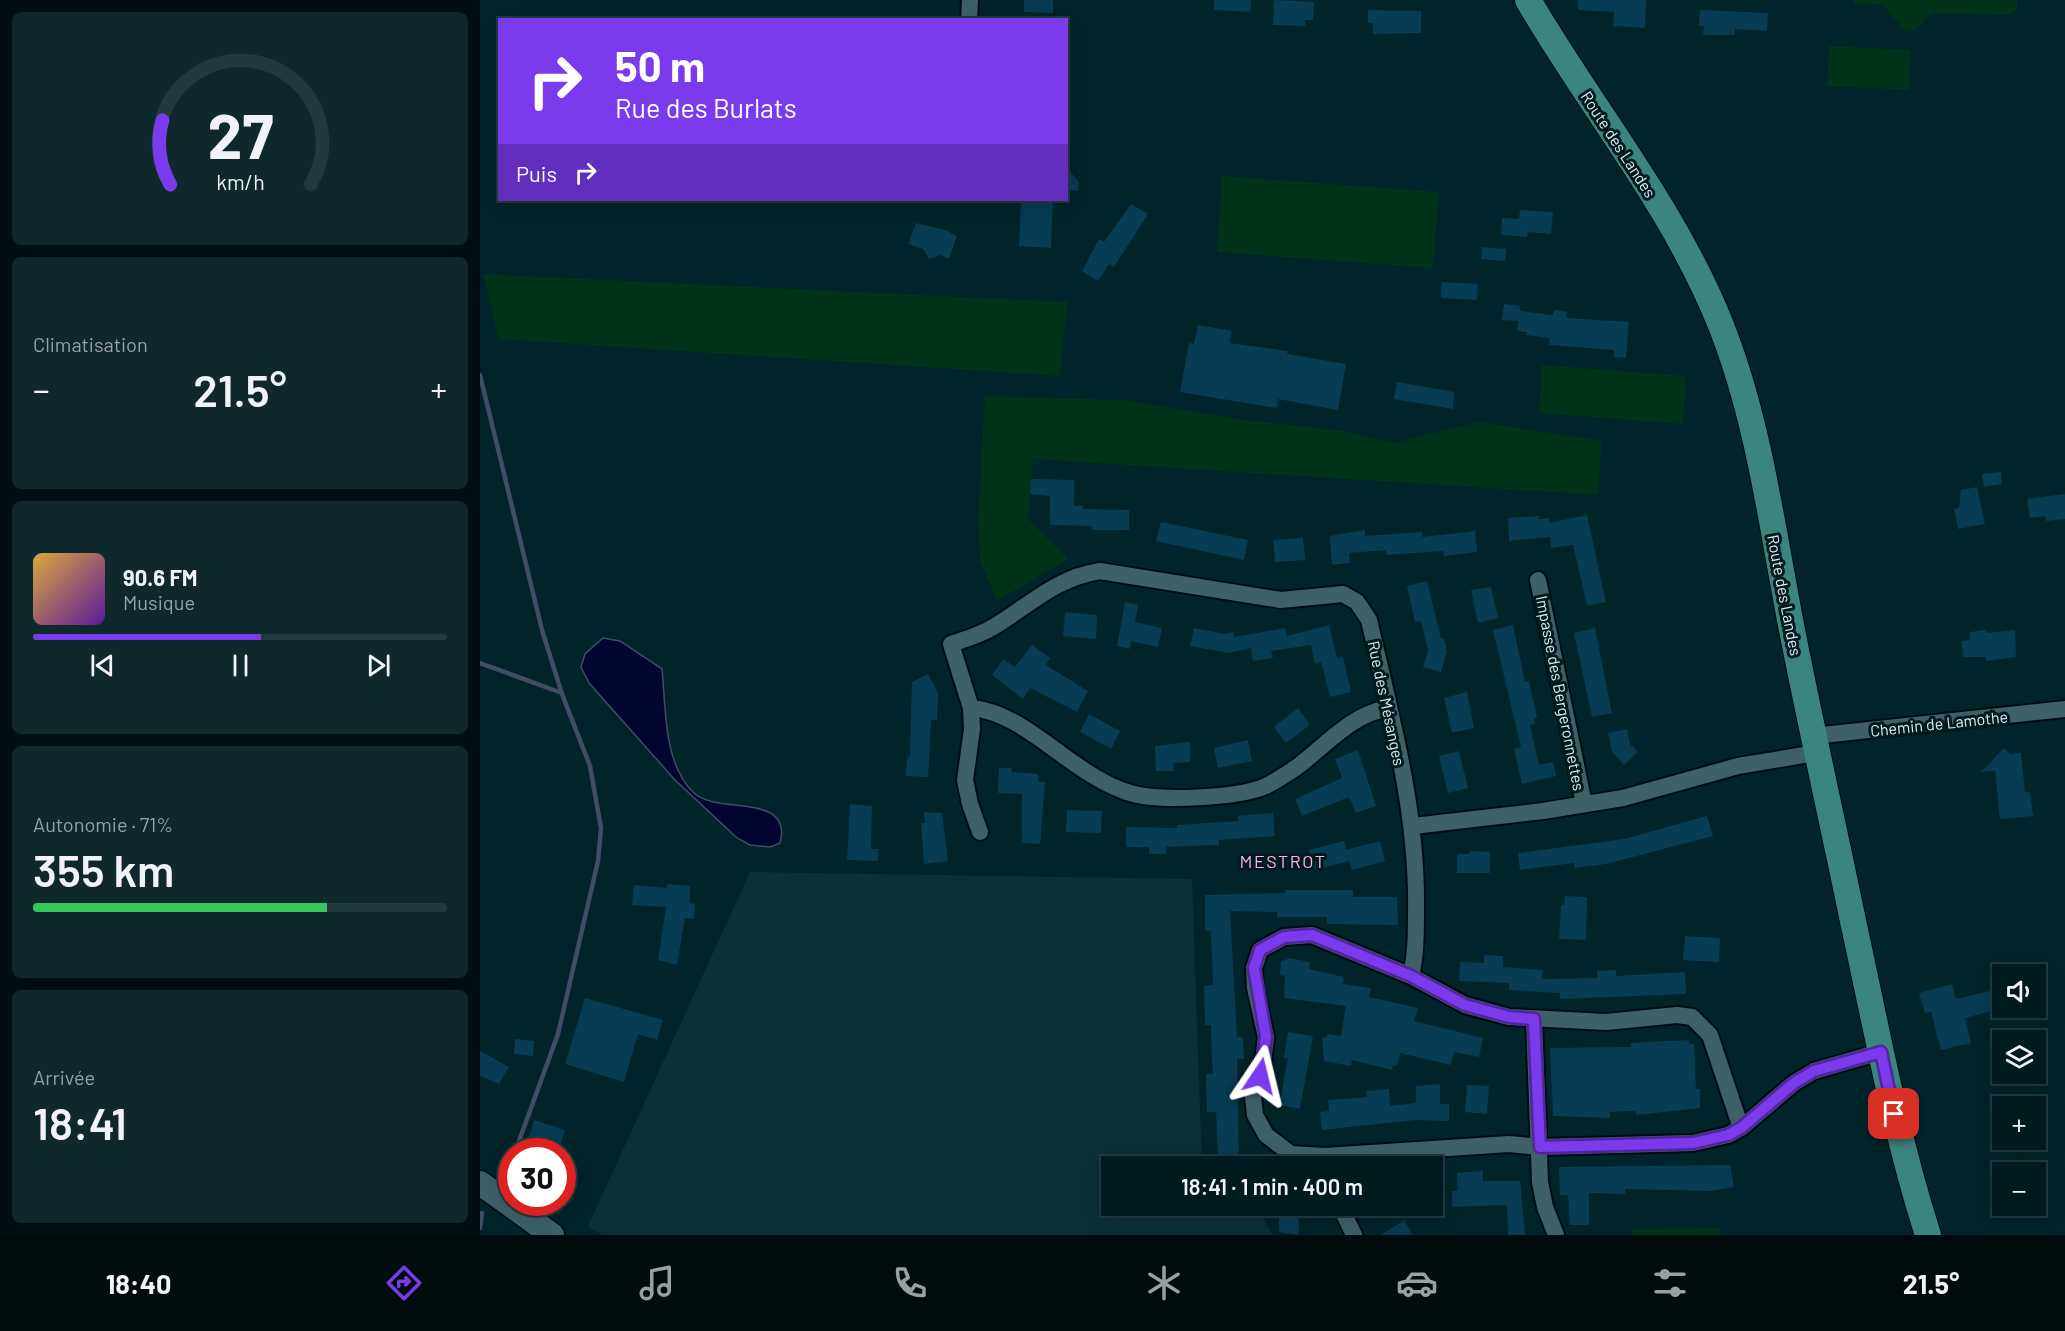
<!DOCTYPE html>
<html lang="fr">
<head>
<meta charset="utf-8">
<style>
  :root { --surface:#001b1f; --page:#0e282c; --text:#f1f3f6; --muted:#95a1a4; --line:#22393d; --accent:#7c3aed }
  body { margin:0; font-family:Barlow,sans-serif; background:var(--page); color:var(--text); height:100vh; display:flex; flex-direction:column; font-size:22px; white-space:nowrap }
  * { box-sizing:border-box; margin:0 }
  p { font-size:20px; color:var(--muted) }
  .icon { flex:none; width:33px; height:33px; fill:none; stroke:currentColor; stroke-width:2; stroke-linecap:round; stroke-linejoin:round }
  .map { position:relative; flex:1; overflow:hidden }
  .panel { display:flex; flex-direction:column; gap:12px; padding:12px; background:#000f11; width:480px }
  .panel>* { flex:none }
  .top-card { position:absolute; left:18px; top:18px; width:570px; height:183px; border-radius:0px; box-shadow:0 6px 24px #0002,0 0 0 2px var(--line); background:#7c3aed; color:#fff; overflow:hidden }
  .fabs { position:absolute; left:1512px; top:964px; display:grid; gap:12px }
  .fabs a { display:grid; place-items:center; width:54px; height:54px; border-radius:0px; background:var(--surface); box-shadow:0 6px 24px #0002,0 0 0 2px var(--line); font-size:30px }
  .speed { position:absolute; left:18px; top:1138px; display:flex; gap:12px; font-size:30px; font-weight:700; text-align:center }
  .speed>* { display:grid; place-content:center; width:78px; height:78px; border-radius:50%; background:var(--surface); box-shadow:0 6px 24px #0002,0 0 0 2px var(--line); line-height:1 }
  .speed .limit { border:9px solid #d22; background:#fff; color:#111 }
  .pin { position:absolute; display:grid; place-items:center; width:51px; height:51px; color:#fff; margin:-26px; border-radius:12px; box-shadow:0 3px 9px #0006 }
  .me { position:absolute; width:66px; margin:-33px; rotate:10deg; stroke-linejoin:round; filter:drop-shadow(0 0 4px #0008) }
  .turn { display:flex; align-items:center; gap:21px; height:126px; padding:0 18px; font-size:27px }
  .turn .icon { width:78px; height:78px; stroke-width:2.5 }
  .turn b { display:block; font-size:42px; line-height:51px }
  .then { display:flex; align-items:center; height:57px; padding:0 18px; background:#0003; gap:12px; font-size:22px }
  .big { font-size:45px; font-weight:600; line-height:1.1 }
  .panel .tile { flex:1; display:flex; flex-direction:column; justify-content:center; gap:9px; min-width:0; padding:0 21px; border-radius:9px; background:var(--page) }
  .panel .dial { align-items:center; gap:0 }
  .dial svg { height:156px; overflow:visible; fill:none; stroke:var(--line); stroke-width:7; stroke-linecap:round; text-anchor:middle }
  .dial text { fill:var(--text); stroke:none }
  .song { display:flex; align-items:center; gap:18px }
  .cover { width:72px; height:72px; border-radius:9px; background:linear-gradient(135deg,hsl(40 70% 55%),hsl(270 70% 35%)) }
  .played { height:6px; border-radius:3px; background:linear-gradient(90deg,var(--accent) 55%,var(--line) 55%) }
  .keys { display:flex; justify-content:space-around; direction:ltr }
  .heat { display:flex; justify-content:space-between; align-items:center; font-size:33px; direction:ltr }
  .charge { height:9px; border-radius:4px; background:linear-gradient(90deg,#34c759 71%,var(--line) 0) }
  .trip { position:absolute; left:621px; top:1156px; width:342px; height:60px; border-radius:0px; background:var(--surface); box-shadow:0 6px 24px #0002,0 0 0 2px var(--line); font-weight:600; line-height:60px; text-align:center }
  .tabs { display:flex; height:96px; justify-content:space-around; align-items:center; background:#000b0c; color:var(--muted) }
  .tabs .icon { width:42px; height:42px }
  .tabs .current { color:var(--accent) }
  .tabs b { font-size:27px; color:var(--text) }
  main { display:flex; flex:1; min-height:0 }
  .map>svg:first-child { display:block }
  .built { fill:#0b3036 }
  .green { fill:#01331a }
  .water { fill:#00062f; stroke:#414c69; stroke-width:1.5 }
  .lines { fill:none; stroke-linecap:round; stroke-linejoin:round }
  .stream { stroke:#414c69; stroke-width:4.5 }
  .building { fill:#083b54 }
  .minor-casing { stroke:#000c10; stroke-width:20 }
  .secondary-casing { stroke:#000c10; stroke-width:27 }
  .primary-casing { stroke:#000c10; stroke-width:28 }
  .minor { stroke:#3d6167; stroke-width:16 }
  .secondary { stroke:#3d6167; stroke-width:24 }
  .primary { stroke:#3b857f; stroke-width:26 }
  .route-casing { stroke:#51269a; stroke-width:15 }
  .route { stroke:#7c3aed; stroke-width:10 }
  .labels { text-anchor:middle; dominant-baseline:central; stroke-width:6; stroke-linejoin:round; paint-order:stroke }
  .street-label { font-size:16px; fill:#daeef1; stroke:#001a1e }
  .neighbourhood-label { font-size:18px; letter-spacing:1.5px; fill:#fdb4df; stroke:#001a1e }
</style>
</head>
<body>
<main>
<section class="panel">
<div class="tile dial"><svg viewBox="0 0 100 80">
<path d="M14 69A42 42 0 1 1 86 69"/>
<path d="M14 69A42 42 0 0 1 10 36" stroke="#7c3aed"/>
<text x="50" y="56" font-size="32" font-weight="700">27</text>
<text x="50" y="72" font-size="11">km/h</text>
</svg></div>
<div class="tile"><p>Climatisation</p>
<div class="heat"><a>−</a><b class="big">21.5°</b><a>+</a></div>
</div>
<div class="tile">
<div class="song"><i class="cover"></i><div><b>90.6 FM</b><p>Musique</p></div></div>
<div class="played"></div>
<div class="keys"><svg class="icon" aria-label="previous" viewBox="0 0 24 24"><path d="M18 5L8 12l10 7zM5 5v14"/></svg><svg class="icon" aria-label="pause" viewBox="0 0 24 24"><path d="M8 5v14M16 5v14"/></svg><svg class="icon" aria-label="next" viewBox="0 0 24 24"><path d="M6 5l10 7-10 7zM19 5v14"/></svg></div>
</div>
<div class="tile"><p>Autonomie · 71%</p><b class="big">355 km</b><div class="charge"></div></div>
<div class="tile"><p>Arrivée</p><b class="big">18:41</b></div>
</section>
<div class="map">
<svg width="1585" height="1235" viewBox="0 0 1585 1235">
  <rect width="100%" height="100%" fill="#002429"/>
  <path class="built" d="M 270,872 L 712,879 L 722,1167 L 632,1167 L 632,1206 L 723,1206 L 724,1215 L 778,1210 L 793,1235 L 122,1235 L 108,1226 Z"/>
  <path class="green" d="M 1372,0 L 1537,0 L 1537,9 L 1530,15 L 1451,13 L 1441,26 L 1427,33 L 1402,4 L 1374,5 Z
    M 1349,46 L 1431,50 L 1429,90 L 1347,86 Z
    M 742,176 L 959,192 L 953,268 L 737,252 Z
    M 3,274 L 587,302 L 580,376 L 19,339 Z
    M 1062,365 L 1206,376 L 1203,424 L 1059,413 Z
    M 505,396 L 642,400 L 757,419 L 863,431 L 914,443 L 998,422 L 1122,441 L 1118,495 L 553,459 L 548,519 L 588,559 L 517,601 L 500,560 L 498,523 Z
    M 1239,1228 L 1239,1235 L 1153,1235 L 1152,1229 Z"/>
  <path class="water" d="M 123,638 L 140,641 L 182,669 C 186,707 183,764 214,793 C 237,815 314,792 300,843 L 290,847 L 270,845 L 257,838 L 195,780 L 109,683 L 101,667 L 105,654 Z"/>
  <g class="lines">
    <path class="stream" d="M 0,375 L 62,630 L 82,694 L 110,766 L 121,828 L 118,861 L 78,1034 L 35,1152
      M 0,663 L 82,693
      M 26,1177 L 32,1161
      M 0,1228 L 2,1213"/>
  </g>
  <path class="building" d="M 544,0 L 573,0 L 573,13 L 544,12 Z
    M 734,0 L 771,0 L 770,12 L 734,10 Z
    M 794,0 L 834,2 L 833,20 L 825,20 L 825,26 L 793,25 Z
    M 1098,0 L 1166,0 L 1165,28 L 1133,26 L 1134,12 L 1098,10 Z
    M 888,10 L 941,11 L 941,33 L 893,34 L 893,23 L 888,23 Z
    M 1220,10 L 1288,13 L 1287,31 L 1255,29 L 1255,35 L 1223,35 L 1224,26 L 1219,26 Z
    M 586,167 L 599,182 L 598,191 L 586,190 Z
    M 541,200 L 573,200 L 571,248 L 539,246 Z
    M 651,204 L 668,214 L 634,267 L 629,264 L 618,281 L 602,271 L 619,239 L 624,242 Z
    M 1040,210 L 1073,212 L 1071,234 L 1048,232 L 1047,237 L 1021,235 L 1022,218 L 1039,219 Z
    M 436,223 L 465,230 L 477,236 L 469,259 L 460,255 L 449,259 L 443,249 L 428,244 Z
    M 1002,247 L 1026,249 L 1025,261 L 1001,259 Z
    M 962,282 L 998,284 L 997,300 L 961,298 Z
    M 1024,304 L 1040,306 L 1040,311 L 1073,315 L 1074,310 L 1087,312 L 1086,318 L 1149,322 L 1146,358 L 1134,357 L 1134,350 L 1069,345 L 1070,338 L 1046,335 L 1047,332 L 1037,331 L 1038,321 L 1022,320 Z
    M 718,325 L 752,331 L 749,343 L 808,351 L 807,354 L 866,364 L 858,410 L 798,399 L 797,408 L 700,392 L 709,343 L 714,344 Z
    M 917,382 L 974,392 L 973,409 L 914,399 Z
    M 1521,472 L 1522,484 L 1504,487 L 1502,474 Z
    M 551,479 L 594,480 L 594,506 L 603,506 L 603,509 L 649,510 L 649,530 L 612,530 L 612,526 L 570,525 L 570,496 L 550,494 Z
    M 1497,487 L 1505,524 L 1478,529 L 1474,509 L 1479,508 L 1481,490 Z
    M 1585,494 L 1585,519 L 1566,521 L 1565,516 L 1550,518 L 1547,499 Z
    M 1107,515 L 1126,602 L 1107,606 L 1093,545 L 1071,548 L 1070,537 L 1029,541 L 1028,518 L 1059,516 L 1059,519 L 1069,518 L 1069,523 Z
    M 681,522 L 768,540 L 764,560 L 676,541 Z
    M 885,530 L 885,536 L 942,532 L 942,537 L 995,531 L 997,552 L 964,556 L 963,551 L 906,555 L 906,550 L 869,553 L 870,563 L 852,565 L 850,536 Z
    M 823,538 L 825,560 L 795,562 L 793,540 Z
    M 947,581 L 961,639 L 964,639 L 967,652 L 961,672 L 943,667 L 948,651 L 941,621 L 935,622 L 927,586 Z
    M 1011,587 L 1018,618 L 998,623 L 991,590 Z
    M 645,602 L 658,605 L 655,622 L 682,628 L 678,647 L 651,641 L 650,649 L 637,646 Z
    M 585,612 L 617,615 L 616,639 L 583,636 Z
    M 849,625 L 857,658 L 863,657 L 871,692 L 850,697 L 841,662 L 835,664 L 831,645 L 791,651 L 793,658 L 773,661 L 771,648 L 749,653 L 710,646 L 714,628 L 745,634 L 753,632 L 754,637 L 805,628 L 807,636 Z
    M 1033,625 L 1045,682 L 1049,681 L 1057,718 L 1054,718 L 1055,724 L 1050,725 L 1059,765 L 1073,762 L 1076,776 L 1042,784 L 1034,749 L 1041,747 L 1013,630 Z
    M 1115,628 L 1132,713 L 1112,717 L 1094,633 Z
    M 1506,630 L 1507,633 L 1535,630 L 1536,657 L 1506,661 L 1506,657 L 1483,657 L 1481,641 L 1490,640 L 1490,632 Z
    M 552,645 L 570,658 L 566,665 L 608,691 L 597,712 L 550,688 L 543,699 L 512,675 L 523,659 L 535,667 Z
    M 448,674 L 458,693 L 457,720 L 451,720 L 448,777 L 426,776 L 427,756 L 430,757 L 432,682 Z
    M 987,692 L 994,728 L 972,733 L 964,698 Z
    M 818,708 L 830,725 L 806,743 L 794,727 Z
    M 609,714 L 640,731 L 631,749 L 600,732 Z
    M 1147,729 L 1150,744 L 1158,752 L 1144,765 L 1132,752 L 1128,733 Z
    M 768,740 L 772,761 L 738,768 L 734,748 Z
    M 710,742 L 710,762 L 693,763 L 694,771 L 676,771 L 675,746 Z
    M 1524,748 L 1530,754 L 1541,753 L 1545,792 L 1550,792 L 1553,816 L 1520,819 L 1515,771 L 1501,772 Z
    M 878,750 L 896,806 L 876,813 L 869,797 L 822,816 L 815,799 L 862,778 L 855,759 Z
    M 979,751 L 988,788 L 968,793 L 959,756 Z
    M 519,768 L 532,768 L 531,772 L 558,774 L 558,782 L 565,782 L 560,844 L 542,843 L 542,794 L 518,793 Z
    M 370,804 L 392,806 L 391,849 L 398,849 L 398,861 L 367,860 Z
    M 587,810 L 622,811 L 621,833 L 586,832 Z
    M 444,812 L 462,813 L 468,861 L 444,864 L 441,823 L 445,823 Z
    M 793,813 L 795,836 L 739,840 L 739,845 L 686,847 L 686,854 L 669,854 L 669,847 L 646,847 L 646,827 L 697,828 L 697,825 L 758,821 L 758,816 Z
    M 1227,816 L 1233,836 L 1126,864 L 1095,868 L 1094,863 L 1040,870 L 1038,853 L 1144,839 Z
    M 864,841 L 869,861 L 835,870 L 829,850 Z
    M 900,841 L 905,861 L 872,870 L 866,850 Z
    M 990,851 L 1010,852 L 1010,873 L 977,873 L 977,854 L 990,854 Z
    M 187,884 L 210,886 L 210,903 L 215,904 L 214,919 L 205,918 L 197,965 L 178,960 L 186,907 L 152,905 L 154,885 L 187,888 Z
    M 805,890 L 873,890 L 873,897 L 917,897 L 918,925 L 847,924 L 847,917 L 797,917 L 797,912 L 750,911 L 757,1037 L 763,1037 L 764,1059 L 757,1059 L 759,1167 L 746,1167 L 746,1154 L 738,1155 L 736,1112 L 727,1112 L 726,1074 L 733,1074 L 732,1060 L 731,1025 L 725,1025 L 724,986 L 733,985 L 731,931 L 725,931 L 725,895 L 805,893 Z
    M 1085,896 L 1107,897 L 1106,940 L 1079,939 L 1081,905 L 1084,905 Z
    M 1205,936 L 1240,938 L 1239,962 L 1203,960 Z
    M 1004,955 L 1023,956 L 1023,967 L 1063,970 L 1062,979 L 1117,978 L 1117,971 L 1136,970 L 1136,976 L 1205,972 L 1206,994 L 1080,999 L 1080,993 L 1029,990 L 1029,983 L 979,981 L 980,962 L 1004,963 Z
    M 809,958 L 830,962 L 829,969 L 864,977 L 863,984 L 891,988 L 889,997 L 938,1008 L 934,1021 L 1003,1038 L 999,1057 L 974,1052 L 971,1065 L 920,1053 L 917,1066 L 913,1065 L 912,1070 L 872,1060 L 871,1066 L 844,1061 L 842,1037 L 846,1038 L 847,1034 L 861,1036 L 866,1006 L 804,998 L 805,976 L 800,975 L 801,962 Z
    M 1472,984 L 1476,999 L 1518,989 L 1522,1008 L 1485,1018 L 1491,1043 L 1461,1050 L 1451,1012 L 1445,1013 L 1439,993 Z
    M 105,998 L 183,1020 L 177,1040 L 158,1034 L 144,1082 L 85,1064 Z
    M 808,1032 L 833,1036 L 820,1109 L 799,1105 L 808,1058 L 804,1058 Z
    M 35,1039 L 54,1041 L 53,1056 L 34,1054 Z
    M 1209,1040 L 1209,1044 L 1214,1044 L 1216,1089 L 1220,1089 L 1220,1108 L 1156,1115 L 1155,1111 L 1130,1112 L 1130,1118 L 1073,1116 L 1070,1048 L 1151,1047 L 1151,1043 Z
    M 0,1051 L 29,1067 L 19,1084 L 0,1076 Z
    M 960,1084 L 960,1104 L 969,1104 L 969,1121 L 935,1120 L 842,1130 L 840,1112 L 849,1111 L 848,1100 L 887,1097 L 886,1091 L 909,1089 L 910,1106 L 936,1103 L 936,1086 Z
    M 987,1085 L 1009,1086 L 1007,1114 L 985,1112 Z
    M 54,1120 L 85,1130 L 78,1152 L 47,1144 Z
    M 1250,1165 L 1254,1187 L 1230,1191 L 1145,1189 L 1145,1194 L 1109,1193 L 1109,1225 L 1090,1225 L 1088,1195 L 1080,1195 L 1079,1167 Z
    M 1003,1171 L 1003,1181 L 1040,1181 L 1045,1235 L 1028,1235 L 1027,1205 L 972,1207 L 972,1191 L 978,1191 L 977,1173 Z
    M 818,1212 L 819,1235 L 799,1232 L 799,1213 Z
    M 924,1220 L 933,1235 L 901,1235 Z"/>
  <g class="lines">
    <defs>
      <path id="minor" d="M 489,20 L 490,0
        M 1058,580 L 1104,804
        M 491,708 C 546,712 591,775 650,793 C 679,802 758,798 786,786 C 796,781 808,773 817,767 C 846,745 872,714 908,708
        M 1333,736 L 1585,709
        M 933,826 L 1063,811 L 1143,798 L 1258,766 L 1336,753
        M 500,832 L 490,804 L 485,780 L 492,729 L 491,708 L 471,644 C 486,639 501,635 515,626 C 551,604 576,578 620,571 L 801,600 L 863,594 L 877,602 L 889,620 C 911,716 938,813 936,912 C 936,934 936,954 931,976
        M 1054,1019 L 1060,1182 L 1065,1207 L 1076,1235
        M 1261,1128 L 1230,1035 L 1212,1017 L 1197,1015 L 1126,1022 L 1029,1017 L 985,1005 L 931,976 L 832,935 L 804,937 L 780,950 L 774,968 L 775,988 L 786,1037 L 783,1063 L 773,1097 L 775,1115 L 786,1135 L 811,1154 L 845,1156 L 1029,1144 L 1060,1147 L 1213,1143 L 1248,1135 L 1261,1128 L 1314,1083 L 1334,1071 L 1400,1052
        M 860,1206 L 874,1235"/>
      <path id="secondary" d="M 0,1183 L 72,1235"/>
      <path id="primary" d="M 1048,0 C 1111,108 1193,206 1240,323 C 1279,420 1292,528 1312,630 C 1331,727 1353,824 1373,921 C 1396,1026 1415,1132 1448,1235"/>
    </defs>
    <use href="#minor" class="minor-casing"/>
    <use href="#secondary" class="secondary-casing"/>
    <use href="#primary" class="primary-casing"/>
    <use href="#minor" class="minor"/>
    <use href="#secondary" class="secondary"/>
    <use href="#primary" class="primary"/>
  </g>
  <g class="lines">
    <defs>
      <path id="route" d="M 780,1076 L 786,1037 L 774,968 L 780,950 L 804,937 L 832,935 L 931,976 L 985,1005 L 1029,1017 L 1054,1019 L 1060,1147 L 1213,1143 L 1248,1135 L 1261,1128 L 1314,1083 L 1334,1071 L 1401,1052 L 1414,1114"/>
    </defs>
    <use href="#route" class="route-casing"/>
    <use href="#route" class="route"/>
  </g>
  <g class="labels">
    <g class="street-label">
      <text transform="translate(1139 144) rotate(57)">Route des Landes</text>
      <text transform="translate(1305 595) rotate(79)">Route des Landes</text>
      <text transform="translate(1081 693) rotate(79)">Impasse des Bergeronnettes</text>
      <text transform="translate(907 703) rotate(78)">Rue des Mésanges</text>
      <text transform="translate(1459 723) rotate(-6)">Chemin de Lamothe</text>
    </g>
    <g class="neighbourhood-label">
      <text x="803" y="861">MESTROT</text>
    </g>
  </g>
</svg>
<div class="fabs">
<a><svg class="icon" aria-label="sound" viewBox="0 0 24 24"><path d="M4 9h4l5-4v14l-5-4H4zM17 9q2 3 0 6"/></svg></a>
<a><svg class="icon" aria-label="layers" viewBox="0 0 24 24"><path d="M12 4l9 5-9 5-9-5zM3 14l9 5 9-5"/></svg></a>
<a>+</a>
<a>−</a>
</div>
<div class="speed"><div class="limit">30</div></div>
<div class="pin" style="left:1414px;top:1114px;background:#d93025"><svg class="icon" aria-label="arrive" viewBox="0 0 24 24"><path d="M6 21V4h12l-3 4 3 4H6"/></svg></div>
<svg class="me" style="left:780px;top:1076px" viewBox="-20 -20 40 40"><path d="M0-17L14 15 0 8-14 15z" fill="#7c3aed" stroke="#fff" stroke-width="4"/></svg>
<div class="trip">18:41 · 1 min · 400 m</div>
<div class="top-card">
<div class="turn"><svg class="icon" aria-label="right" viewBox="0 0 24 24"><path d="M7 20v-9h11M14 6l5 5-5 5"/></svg><div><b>50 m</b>Rue des Burlats</div></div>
<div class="then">Puis<svg class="icon" aria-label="right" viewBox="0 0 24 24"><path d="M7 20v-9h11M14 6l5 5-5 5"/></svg></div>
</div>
</div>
</main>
<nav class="tabs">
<b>18:40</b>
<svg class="icon current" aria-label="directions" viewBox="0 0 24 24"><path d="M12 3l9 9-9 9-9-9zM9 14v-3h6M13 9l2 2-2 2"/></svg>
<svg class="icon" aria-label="music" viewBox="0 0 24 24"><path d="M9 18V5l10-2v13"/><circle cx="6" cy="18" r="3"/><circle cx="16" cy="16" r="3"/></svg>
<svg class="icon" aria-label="phone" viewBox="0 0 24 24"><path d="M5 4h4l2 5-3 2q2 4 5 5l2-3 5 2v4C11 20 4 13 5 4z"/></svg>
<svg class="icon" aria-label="climate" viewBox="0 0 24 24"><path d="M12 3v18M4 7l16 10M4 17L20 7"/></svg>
<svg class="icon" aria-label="car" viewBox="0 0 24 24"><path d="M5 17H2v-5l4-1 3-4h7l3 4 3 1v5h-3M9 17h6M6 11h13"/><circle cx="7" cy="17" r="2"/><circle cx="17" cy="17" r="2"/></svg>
<svg class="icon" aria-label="filters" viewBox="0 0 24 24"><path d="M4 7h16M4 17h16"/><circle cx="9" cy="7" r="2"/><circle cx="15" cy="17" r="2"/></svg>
<b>21.5°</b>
</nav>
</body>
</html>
